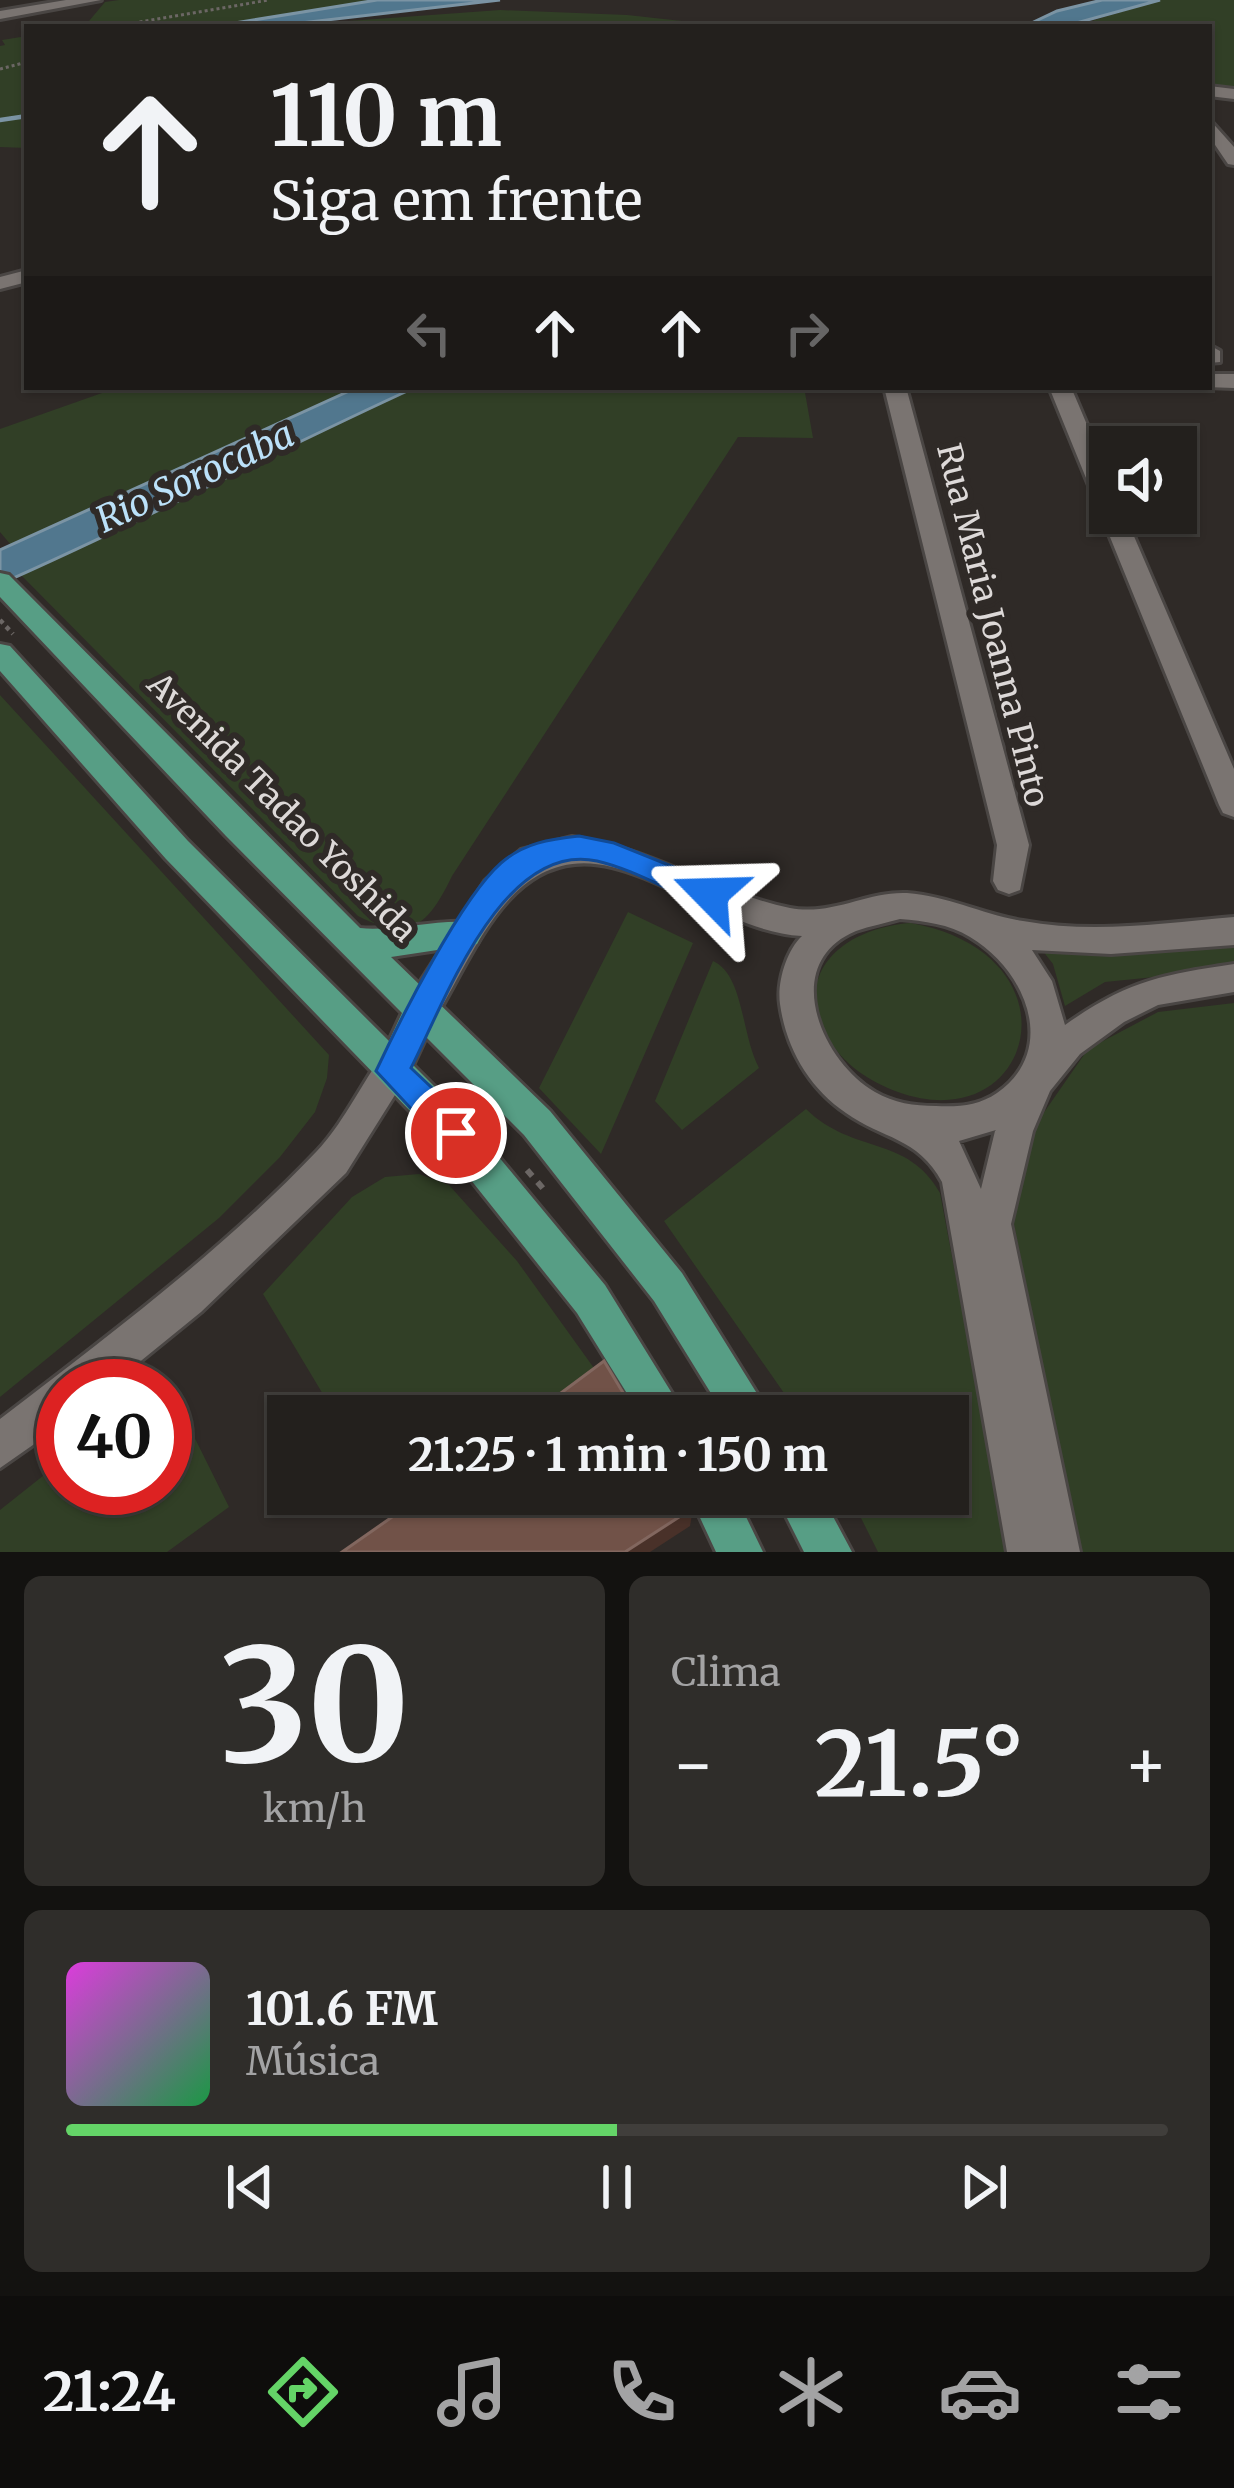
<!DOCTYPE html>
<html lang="pt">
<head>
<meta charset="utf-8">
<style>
  :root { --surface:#23201d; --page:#2f2d2a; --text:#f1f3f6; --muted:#a3a3a4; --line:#403e3b; --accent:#64d467 }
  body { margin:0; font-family:Merriweather,serif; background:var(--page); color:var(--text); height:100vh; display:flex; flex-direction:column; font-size:45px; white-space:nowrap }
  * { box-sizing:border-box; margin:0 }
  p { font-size:39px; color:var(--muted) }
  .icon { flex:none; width:66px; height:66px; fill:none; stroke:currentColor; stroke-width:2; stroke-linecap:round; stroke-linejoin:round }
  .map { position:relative; height:1552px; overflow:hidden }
  .details { display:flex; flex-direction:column; gap:24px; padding:24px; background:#131210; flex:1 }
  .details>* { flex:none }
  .banner { position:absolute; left:24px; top:24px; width:1188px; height:366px; border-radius:0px; box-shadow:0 3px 9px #0004,0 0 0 3px var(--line); background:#23201d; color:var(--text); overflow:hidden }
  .fabs { position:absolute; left:1089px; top:426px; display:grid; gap:24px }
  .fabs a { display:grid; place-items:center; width:108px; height:108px; border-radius:0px; background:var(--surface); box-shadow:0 3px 9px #0004,0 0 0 3px var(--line); font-size:60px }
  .speed { position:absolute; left:36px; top:1359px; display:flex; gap:24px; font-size:60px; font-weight:700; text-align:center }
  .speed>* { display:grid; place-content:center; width:156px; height:156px; border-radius:50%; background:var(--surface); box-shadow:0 3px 9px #0004,0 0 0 3px var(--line); line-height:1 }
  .speed .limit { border:18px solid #d22; background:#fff; color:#111 }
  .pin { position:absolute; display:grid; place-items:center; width:102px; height:102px; color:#fff; margin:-51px; border:6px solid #fff; border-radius:50%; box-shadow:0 3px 12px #0007 }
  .me { position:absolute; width:132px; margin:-66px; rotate:292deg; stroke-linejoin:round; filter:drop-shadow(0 0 9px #0008) }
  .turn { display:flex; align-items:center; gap:42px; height:252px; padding:0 48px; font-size:54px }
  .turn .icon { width:156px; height:156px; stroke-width:2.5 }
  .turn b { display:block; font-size:84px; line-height:102px }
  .lanes { display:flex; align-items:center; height:114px; padding:0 48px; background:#0003; justify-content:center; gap:60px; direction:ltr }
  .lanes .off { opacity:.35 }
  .big { font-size:90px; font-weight:700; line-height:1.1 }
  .details .tile { flex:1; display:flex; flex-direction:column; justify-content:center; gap:18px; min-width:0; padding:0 42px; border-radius:18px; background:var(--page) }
  .details .dial { align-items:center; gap:0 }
  .dial b { font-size:156px; line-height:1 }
  .song { display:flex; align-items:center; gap:36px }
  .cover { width:144px; height:144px; border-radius:18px; background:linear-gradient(135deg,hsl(300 70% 55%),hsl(140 70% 35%)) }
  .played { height:12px; border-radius:6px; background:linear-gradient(90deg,var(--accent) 50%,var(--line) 50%) }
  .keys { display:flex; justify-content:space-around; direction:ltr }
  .heat { display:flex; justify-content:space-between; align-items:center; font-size:66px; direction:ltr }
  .details .tiles { flex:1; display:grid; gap:24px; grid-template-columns:1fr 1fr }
  .tile:last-child { grid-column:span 2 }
  .trip { position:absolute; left:267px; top:1395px; width:702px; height:120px; border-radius:0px; background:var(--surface); box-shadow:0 3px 9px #0004,0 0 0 3px var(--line); font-weight:700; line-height:120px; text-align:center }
  .menu { display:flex; height:192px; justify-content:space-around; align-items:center; background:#0e0d0c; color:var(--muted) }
  .menu .icon { width:84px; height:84px }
  .menu .current { color:var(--accent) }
  .menu b { font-size:54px; color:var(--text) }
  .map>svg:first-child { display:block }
  .green { fill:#313f26 }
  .water { fill:#51778e; stroke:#7b94a4; stroke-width:3 }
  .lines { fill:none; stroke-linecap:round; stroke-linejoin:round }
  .stream { stroke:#7b94a4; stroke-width:4.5 }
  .minor-casing { stroke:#4a4644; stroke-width:6 }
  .major-casing { stroke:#4a4644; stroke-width:6 }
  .path-far2 { stroke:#6c6765; stroke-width:3; stroke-dasharray:3 3; stroke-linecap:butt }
  .path-far1 { stroke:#6c6765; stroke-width:4.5; stroke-dasharray:4.5 4.5; stroke-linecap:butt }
  .path { stroke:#6c6765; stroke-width:6; stroke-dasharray:8 8; stroke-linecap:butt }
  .minor { fill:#7a7471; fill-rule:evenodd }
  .major { fill:#579e85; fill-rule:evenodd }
  .shaded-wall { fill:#493129 }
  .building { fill:#715248; stroke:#82675f; stroke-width:3 }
  .route { fill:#1a73e8; stroke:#114b97; stroke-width:3 }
  .labels { text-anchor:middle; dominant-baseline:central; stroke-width:12; stroke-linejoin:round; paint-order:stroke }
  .street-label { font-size:33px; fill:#ddd9d8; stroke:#2f2a27 }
  .water-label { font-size:36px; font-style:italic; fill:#bbe1f9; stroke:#2f2a27 }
</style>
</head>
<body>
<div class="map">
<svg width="1234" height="1552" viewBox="0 0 1234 1552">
  <rect width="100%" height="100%" fill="#2f2a27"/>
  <path class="green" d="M 119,0 L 377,0 L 210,27 L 84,27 L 105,2 Z
    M 1160,0 L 1234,0 L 1234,89 L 1209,85 L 1209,27 L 1072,27 Z
    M 500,10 L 627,15 L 737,27 L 266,27 Z
    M 27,36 L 27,148 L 0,147 L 0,46 L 5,45 L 2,40 Z
    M 119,387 L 358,387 L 11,545 L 0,532 L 0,429 Z
    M 416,387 L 804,387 L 813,438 L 738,437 L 452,876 C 429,924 411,943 358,916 L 21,575 Z
    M 0,695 L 329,1055 L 327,1078 L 315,1112 L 280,1157 L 219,1218 L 0,1397 Z
    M 628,912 L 693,943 L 601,1154 L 539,1088 Z
    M 911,923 C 1084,955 1034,1141 898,1092 C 869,1081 843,1065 827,1036 C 790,968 850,927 911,923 Z
    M 1234,940 L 1234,969 L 1105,982 L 1065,1006 L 1053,964 L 1039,946 Z
    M 713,961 C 744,975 741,1034 759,1068 L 682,1130 L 655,1101 Z
    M 1234,1003 L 1234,1552 L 1081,1552 L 1012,1215 L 1038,1121 L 1088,1049 L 1158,1012 Z
    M 806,1109 C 853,1155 908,1135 940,1193 L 1008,1552 L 878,1552 L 849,1494 L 948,1494 L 948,1416 L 800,1416 L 664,1221 Z
    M 419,1174 L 449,1185 L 517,1261 L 604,1382 L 559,1416 L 336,1416 L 263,1294 L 352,1197 L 385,1177 Z
    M 164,1376 L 229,1507 L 167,1552 L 0,1552 L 0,1510 L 63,1460 L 63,1488 L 165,1488 L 165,1386 L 152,1386 Z"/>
  <path class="water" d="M 377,0 L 500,0 L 266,27 L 210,27 Z
    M 1102,0 L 1160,0 L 1062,27 L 1023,27 L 1057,11 Z
    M 358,387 L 416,387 C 276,451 141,522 0,584 L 0,550 Z"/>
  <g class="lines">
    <path class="stream" d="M 0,120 L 27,116"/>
    <defs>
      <path id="minor" d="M 66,0 L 101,0 L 0,19 L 0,11 Z
        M 1209,86 L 1234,89 L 1234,99 L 1209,96 Z
        M 1209,119 L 1234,147 L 1234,165 L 1228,164 L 1209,136 Z
        M 27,270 L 27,282 L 0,289 L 0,277 Z
        M 1209,345 L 1220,351 L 1220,362 L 1209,363 Z
        M 1209,374 L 1234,374 L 1234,388 L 1206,387 Z
        M 884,387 L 906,387 L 1029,845 L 1020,890 L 1009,894 L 998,890 L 993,881 L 997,845 Z
        M 1049,387 L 1071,387 L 1110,479 L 1110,513 L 1124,513 L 1234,769 L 1234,817 L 1223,813 L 1219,805 Z
        M 572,837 C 650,848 714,892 790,908 C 832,916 868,891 907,893 C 948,896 984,915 1023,921 C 1093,934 1164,923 1234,917 L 1234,945 L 1111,954 L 1032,950 L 1052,981 L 1065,1025 C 1127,981 1161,975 1234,964 L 1234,992 L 1158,1005 L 1124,1022 L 1080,1054 L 1050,1091 L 1033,1131 L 1011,1224 L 1080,1552 L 1007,1552 L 942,1182 C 918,1137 882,1139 846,1113 C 809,1088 786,1048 780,1004 C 777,983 786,951 802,936 C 766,934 730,917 697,902 C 670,890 642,874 612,867 C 513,842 477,949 434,1020 L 422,1024 L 410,1020 L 405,1009 L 410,998 L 485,881 L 521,850 ZM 900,919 C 924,921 949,924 970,937 C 1026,970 1059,1050 997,1093 C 978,1106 958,1107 936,1106 C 914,1106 894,1103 875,1092 C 821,1061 779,963 856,931 C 870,926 886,923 900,919 ZM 996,1130 L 995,1131 L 981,1189 L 959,1141 Z
        M 392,1055 L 405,1060 L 410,1071 L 346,1173 L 201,1312 L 110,1386 L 63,1386 L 63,1424 L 0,1468 L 0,1419 C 108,1336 222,1251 317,1151 C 341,1126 359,1089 379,1060 Z"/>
      <path id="major" d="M 0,573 L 9,575 L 360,928 C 395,932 451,916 477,924 L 482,934 L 477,944 L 391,957 L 550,1111 L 682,1273 L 771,1416 L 725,1416 L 654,1301 L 524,1135 L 426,1037 L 413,1065 L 469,1121 L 605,1285 L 686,1416 L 641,1416 L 577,1313 L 443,1145 L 166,859 L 0,671 L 0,644 L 10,646 L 188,841 L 389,1041 L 402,1013 L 226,836 L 0,597 Z
        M 689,1494 L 735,1494 L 763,1552 L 716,1552 Z
        M 775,1494 L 821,1494 L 852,1552 L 804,1552 Z"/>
    </defs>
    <use href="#minor" class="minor-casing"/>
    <use href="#major" class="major-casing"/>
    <path class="path-far2" d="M 110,27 L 269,0
      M 0,69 L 27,62"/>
    <path class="path-far1" d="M 0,620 L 13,634"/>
    <path class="path" d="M 527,1170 L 547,1193"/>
    <use href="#minor" class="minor"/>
    <use href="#major" class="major"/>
  </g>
  <path class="shaded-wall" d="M 693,1508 L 690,1526 L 650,1552 L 625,1552 Z"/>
  <path class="building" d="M 604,1361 L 637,1416 L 530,1416 Z
    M 425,1494 L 684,1494 L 693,1508 L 625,1552 L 342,1552 Z"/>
  <path class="route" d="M 579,836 L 614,843 L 721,886 L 725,894 L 721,903 L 710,906 C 673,894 636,870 597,861 C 503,840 445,1001 411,1068 L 468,1122 L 473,1133 L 468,1144 L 456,1149 L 444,1144 L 376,1071 C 400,1020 461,898 501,863 C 524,843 550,839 579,836 Z"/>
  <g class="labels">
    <g class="street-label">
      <text transform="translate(993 625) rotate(76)">Rua Maria Joanna Pinto</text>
      <text transform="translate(282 807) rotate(45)">Avenida Tadao Yoshida</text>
    </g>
    <g class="water-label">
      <text transform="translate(195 477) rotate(-25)">Rio Sorocaba</text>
    </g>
  </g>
</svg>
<div class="fabs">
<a><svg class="icon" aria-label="sound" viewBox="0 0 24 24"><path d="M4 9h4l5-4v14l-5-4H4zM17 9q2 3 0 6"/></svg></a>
</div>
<div class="speed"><div class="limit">40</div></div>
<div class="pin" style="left:456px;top:1133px;background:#d93025"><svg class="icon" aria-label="arrive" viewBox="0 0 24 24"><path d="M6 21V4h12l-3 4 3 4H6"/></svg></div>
<svg class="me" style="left:710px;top:894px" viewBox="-20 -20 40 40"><path d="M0-17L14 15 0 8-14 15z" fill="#1a73e8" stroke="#fff" stroke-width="4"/></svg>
<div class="trip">21:25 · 1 min · 150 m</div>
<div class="banner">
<div class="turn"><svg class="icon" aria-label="ahead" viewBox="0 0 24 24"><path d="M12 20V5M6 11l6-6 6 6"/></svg><div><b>110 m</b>Siga em frente</div></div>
<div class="lanes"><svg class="icon off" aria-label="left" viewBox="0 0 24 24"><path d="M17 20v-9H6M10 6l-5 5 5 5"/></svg><svg class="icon" aria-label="ahead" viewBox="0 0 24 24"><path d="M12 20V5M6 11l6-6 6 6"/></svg><svg class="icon" aria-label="ahead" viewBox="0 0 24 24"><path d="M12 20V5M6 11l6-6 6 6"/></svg><svg class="icon off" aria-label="right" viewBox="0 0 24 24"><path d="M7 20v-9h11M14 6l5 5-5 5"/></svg></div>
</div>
</div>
<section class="details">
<div class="tiles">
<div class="tile dial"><b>30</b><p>km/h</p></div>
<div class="tile"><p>Clima</p>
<div class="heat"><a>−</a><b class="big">21.5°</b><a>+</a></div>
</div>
<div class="tile">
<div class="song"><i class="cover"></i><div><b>101.6 FM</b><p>Música</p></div></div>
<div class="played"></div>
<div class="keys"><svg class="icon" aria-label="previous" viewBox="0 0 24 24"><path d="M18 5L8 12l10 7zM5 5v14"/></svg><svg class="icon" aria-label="pause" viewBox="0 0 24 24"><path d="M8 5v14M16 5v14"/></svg><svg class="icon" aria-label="next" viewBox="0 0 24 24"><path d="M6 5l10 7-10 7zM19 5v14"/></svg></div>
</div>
</div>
</section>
<nav class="menu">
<b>21:24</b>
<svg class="icon current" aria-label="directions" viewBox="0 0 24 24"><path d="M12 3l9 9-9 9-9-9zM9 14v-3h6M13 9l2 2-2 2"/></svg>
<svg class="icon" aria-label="music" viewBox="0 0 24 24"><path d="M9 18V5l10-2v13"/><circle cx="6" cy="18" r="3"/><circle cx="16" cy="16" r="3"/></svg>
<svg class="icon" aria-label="phone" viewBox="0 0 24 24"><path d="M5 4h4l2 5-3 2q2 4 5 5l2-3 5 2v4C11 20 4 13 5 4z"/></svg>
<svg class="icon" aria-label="climate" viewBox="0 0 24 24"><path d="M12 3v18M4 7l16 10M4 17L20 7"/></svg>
<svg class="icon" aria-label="car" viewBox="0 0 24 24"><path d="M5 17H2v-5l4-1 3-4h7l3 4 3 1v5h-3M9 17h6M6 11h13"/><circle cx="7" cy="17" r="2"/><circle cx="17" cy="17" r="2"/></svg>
<svg class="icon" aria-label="filters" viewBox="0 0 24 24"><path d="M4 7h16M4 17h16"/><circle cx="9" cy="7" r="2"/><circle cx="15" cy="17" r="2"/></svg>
</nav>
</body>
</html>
